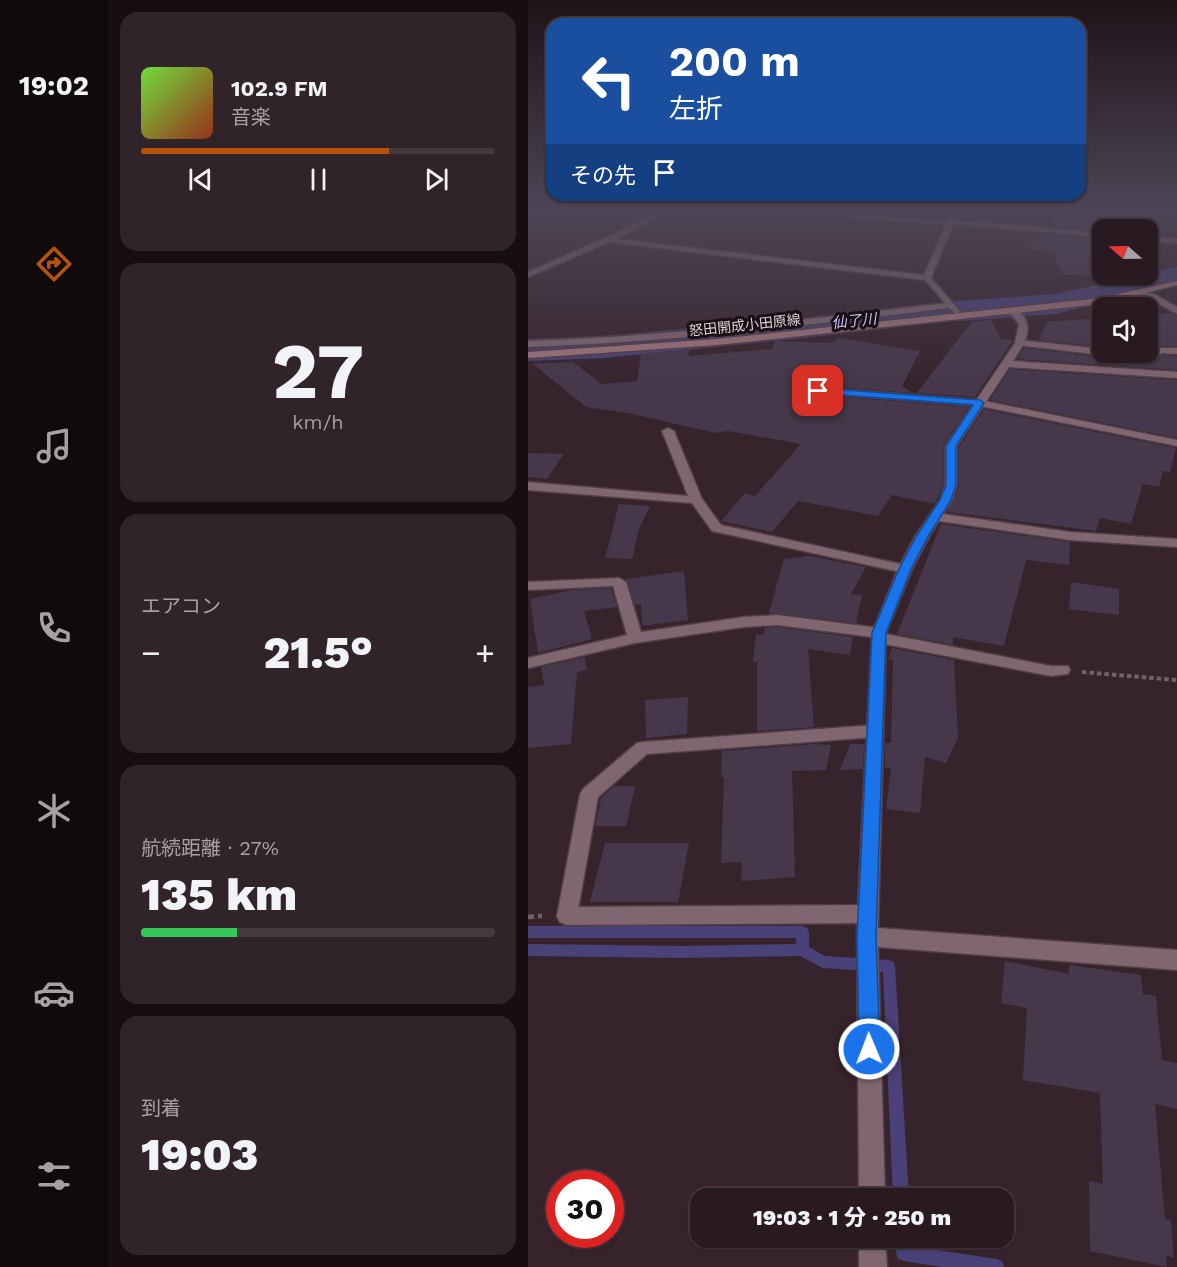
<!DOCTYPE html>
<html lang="ja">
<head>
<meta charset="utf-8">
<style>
  :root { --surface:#291a21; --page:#31232a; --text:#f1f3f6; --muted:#a5a1a5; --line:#45383f; --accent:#b45309 }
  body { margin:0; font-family:"Work Sans","Noto Sans JP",sans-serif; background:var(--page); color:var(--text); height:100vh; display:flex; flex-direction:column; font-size:22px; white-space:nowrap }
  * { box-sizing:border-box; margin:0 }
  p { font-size:20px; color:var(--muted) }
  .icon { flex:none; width:33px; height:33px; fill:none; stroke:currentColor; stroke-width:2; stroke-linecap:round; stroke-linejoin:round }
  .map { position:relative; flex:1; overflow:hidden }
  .panel { display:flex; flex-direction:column; gap:12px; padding:12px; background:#170e12; width:420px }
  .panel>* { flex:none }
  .guide { position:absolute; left:18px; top:18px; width:540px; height:183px; border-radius:18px; box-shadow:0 2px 4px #0004,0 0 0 2px var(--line); background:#1a4fa0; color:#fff; overflow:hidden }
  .needle { width:39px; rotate:290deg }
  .controls { position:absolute; left:564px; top:219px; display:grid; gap:12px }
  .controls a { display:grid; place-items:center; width:66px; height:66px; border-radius:12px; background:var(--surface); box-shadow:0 2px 4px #0004,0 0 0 2px var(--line); font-size:30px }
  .speed { position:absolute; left:18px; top:1170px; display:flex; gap:12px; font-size:30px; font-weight:700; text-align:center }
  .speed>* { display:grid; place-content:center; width:78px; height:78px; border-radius:50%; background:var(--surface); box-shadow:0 2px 4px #0004,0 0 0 2px var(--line); line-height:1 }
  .speed .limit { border:9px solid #d22; background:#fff; color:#111 }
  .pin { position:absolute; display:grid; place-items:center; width:51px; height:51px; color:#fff; margin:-26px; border-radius:12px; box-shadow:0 3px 9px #0006 }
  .me { position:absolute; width:66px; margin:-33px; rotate:359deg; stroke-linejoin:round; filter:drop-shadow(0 0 4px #0008) }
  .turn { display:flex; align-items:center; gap:21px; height:126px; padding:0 24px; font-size:27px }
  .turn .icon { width:78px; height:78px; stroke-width:2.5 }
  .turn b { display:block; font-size:42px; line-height:51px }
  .then { display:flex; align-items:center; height:57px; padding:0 24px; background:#0003; gap:12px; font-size:22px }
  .big { font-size:45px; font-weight:800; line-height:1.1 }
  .panel .widget { flex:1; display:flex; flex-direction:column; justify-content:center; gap:9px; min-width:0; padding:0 21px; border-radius:18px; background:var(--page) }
  .panel .dial { align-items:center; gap:0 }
  .dial b { font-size:78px; line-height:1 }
  .song { display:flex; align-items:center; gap:18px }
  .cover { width:72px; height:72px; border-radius:9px; background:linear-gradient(135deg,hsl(100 70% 55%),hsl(10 70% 35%)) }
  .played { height:6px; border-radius:3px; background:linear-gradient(90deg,var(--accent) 70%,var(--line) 70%) }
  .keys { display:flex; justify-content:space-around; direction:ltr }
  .heat { display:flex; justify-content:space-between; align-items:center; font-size:33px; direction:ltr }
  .charge { height:9px; border-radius:4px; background:linear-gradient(90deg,#34c759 27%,var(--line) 0) }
  .trip { position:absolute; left:162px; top:1188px; width:324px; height:60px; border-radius:18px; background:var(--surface); box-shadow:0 2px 4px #0004,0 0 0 2px var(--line); font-weight:800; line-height:60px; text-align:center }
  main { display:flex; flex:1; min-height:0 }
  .tabs { display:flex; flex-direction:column; width:108px; justify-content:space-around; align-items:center; background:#100a0d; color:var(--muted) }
  .tabs .icon { width:42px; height:42px }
  .tabs .selected { color:var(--accent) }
  .tabs b { font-size:27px; color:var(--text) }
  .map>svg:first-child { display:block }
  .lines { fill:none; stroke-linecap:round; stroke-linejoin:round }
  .stream { fill:#4a4179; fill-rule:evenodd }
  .river { fill:#4a4179; fill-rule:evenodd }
  .building { fill:#46384a }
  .lane-casing { stroke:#503f47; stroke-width:3 }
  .street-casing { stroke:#503f47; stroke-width:3 }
  .secondary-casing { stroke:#503f47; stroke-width:3 }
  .path-far1 { stroke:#736169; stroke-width:4; stroke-dasharray:4.5 3; stroke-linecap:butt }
  .path { stroke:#736169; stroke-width:4.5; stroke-dasharray:6 4; stroke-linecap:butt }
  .lane { fill:#7f6671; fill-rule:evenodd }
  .street { fill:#7f6671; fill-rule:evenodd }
  .secondary { fill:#a0757c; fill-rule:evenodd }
  .route { fill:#1a73e8; stroke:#114b97; stroke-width:1.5 }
  .labels { text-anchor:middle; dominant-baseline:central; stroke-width:6; stroke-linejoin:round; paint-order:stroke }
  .far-street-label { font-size:14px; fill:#dfd2d7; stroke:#190f14 }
  .far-water-label { font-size:15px; font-style:italic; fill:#c9c4f9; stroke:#190f14 }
</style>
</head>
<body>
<main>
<nav class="tabs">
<b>19:02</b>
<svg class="icon selected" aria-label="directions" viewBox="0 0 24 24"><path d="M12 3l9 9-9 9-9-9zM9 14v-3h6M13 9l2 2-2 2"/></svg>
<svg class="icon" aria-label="music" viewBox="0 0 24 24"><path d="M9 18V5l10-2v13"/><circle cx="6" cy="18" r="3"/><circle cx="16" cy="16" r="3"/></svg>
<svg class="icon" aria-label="phone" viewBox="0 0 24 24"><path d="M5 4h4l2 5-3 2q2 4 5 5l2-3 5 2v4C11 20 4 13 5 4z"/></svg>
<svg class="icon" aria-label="climate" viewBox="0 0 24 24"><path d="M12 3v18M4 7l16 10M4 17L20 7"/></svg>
<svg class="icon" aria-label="car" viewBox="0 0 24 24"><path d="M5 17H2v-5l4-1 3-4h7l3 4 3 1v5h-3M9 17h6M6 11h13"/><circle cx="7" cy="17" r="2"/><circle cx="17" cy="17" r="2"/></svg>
<svg class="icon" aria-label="filters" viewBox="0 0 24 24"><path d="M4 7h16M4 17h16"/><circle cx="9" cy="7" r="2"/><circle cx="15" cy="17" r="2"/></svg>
</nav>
<section class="panel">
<div class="widget">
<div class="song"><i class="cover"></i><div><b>102.9 FM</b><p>音楽</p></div></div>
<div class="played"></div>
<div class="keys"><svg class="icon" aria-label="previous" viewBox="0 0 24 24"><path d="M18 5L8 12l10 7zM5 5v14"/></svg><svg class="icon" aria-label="pause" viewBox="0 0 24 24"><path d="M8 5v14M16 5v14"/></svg><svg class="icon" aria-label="next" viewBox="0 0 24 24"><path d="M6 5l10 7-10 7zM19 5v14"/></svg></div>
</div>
<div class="widget dial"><b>27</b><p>km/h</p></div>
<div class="widget"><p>エアコン</p>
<div class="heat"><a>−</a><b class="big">21.5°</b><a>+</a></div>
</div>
<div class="widget"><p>航続距離 · 27%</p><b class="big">135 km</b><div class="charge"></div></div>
<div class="widget"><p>到着</p><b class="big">19:03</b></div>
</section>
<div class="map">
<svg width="649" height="1267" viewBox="0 0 649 1267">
  <rect width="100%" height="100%" fill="#37232c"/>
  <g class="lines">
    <path class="stream" d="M 0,926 L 275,926 L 279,928 L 281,932 L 281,947 L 297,956 L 361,960 L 366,962 L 367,966 L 381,1198 L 365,1198 L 355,972 L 295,968 L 272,956 L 154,958 L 0,956 L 0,944 L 154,946 L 268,944 L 268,938 L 0,938 Z
      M 368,1238 L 384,1238 L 384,1246 L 468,1259 L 474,1261 L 476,1267 L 414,1267 L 376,1261 L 370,1259 L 368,1253 Z"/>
    <path class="river" d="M 649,267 L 649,285 L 527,314 L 403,323 L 267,339 L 76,358 L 0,361 L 0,339 L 76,336 L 267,319 L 403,303 L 527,294 Z"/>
  </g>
  <path class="building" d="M 532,208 L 548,208 L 550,216 L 574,217 L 574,231 L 518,226 Z
    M 512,234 L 574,239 L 574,277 L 533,274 L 532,266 L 528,266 L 527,252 L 500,250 Z
    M 643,313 L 649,316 L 649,346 L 629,346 L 622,353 L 619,352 L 620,315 Z
    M 574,318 L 574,347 L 511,340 L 519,322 Z
    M 463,320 L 473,339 L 485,340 L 447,397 L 389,393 L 444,321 Z
    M 311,338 L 392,351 L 374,386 L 385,393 L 270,384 L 264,386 L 264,393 L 441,407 L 415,445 L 415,485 L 407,504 L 364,495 L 350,516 L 270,501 L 244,532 L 193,521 L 217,493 L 227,496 L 273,444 L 200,431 L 188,433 L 100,413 L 58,407 L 5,364 L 45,362 L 74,384 L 109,381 L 113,354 L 162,349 L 160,356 L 244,349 L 247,341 L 305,343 Z
    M 496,348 L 625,363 L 635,355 L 649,356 L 649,370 L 489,359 Z
    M 482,369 L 649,380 L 649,438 L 462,400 Z
    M 456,409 L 648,448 L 642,472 L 635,471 L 631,487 L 615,484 L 603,524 L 572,518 L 568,531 L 419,512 L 431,486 L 431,447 Z
    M 0,453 L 36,454 L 19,479 L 0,477 Z
    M 91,504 L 122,506 L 111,529 L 104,559 L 77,558 Z
    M 413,524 L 542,542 L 541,565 L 498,560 L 476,646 L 425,637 L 425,645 L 369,634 Z
    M 282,556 L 338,567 L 323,594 L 334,595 L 328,623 L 241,613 L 256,559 Z
    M 156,571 L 160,620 L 114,626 L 113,604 L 107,605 L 98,579 Z
    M 543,582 L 591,589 L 591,615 L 541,609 Z
    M 83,588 L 89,607 L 56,611 L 64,639 L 10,653 L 2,599 L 44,590 Z
    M 249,627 L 325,637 L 322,655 L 280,649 L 286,727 L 229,731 L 229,662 L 225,662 L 228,635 L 235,635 L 237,628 Z
    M 364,648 L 426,660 L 430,738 L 418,763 L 397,757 L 392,813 L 358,809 L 363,768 L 357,768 L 357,743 L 363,743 L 365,660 L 360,660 Z
    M 56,657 L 59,670 L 49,672 L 43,744 L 0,748 L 0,687 L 16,685 L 13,667 Z
    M 160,697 L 159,734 L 118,738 L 117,700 Z
    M 287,744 L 303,745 L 298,770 L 264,771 L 267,877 L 213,881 L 214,862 L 193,863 L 196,777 L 193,777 L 194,751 Z
    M 322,744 L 336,744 L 335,769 L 312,770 Z
    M 86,786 L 107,786 L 98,826 L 67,826 L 73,798 Z
    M 77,843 L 161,843 L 150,902 L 62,902 Z
    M 477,961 L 541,974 L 541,965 L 613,975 L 615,994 L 628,996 L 634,1060 L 649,1063 L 649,1109 L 627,1104 L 637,1219 L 643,1220 L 646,1258 L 638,1255 L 639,1267 L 562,1251 L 561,1181 L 575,1184 L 572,1093 L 495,1080 L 499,1008 L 473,1003 Z"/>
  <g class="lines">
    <defs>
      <path id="lane" d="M 231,208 L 256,208 L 426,223 L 423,225 L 234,210 Z
        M 609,290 L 626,294 L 649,307 L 649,314 L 620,298 L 606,294 L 606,290 Z
        M 492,340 L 574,349 L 574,352 L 623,355 L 629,348 L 649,348 L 649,354 L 634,353 L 625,361 L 489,345 L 489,341 Z
        M 270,386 L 452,400 L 649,440 L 649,446 L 452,406 L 266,391 L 266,387 Z
        M 140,428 L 146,431 L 174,499 L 193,525 L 377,565 L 384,569 L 377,573 L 184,531 L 164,503 L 0,490 L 0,482 L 160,496 L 134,431 Z
        M 408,513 L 542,532 L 649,539 L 649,547 L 542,540 L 404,520 L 402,517 Z
        M 91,578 L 98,582 L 113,632 L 216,617 L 249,615 L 351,628 L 356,630 L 358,634 L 523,666 L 540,666 L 542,670 L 540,674 L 523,676 L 351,643 L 346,641 L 344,637 L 249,625 L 216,627 L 107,643 L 0,668 L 0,658 L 99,635 L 85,586 L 0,590 L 0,582 Z
        M 347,725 L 353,727 L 355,731 L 353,735 L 347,737 L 119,754 L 70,797 L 49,916 L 46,922 L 39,925 L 32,922 L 29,916 L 52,794 L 55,789 L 109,743 L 115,742 Z"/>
      <path id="street" d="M 139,208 L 147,208 L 88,239 L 396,275 L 424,211 L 428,208 L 435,208 L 430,212 L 427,220 L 574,233 L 574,237 L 425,224 L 403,278 L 432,311 L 428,314 L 421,308 C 281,325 141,342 0,347 L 0,341 C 139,336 278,320 417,303 L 397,280 L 81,242 L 0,277 L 0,272 L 77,238 Z
        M 620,237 L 649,239 L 649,243 L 620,241 Z
        M 480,308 C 486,308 488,309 493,313 C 508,329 494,347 485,361 L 649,372 L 649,378 L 481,367 L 429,446 L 429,485 L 424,500 L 402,535 L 384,569 L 358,633 L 350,928 L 649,950 L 649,970 L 350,947 L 357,1198 L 331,1198 L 329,923 L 39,925 L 32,922 L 29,916 L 32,910 L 39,907 L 330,905 L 344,633 L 370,569 L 388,535 L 412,500 L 417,485 L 417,446 L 487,343 L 491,324 L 479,310 Z
        M 331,1238 L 357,1238 L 359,1267 L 331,1267 Z"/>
      <path id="secondary" d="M 649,281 L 649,285 L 572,304 L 189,345 L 0,358 L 0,352 L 189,339 L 572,298 Z"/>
    </defs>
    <use href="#lane" class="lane-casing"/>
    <use href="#street" class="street-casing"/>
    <use href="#secondary" class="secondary-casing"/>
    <path class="path-far1" d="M 554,672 L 649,680"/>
    <path class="path" d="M 0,917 L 14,916"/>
    <use href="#lane" class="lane"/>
    <use href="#street" class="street"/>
    <use href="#secondary" class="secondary"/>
  </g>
  <linearGradient id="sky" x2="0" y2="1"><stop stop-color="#1e1318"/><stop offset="0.54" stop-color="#4d4556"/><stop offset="1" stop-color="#4d4556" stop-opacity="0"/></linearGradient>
  <rect width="649" height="385" fill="url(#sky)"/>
  <path class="route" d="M 290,388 L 452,400 L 456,403 L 428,446 L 428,485 L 423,500 L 401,535 L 383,569 L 358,633 L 348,937 L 352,1049 L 349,1056 L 341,1059 L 334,1056 L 331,1049 L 329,937 L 344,633 L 371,569 L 389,535 L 412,500 L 418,485 L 418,446 L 445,405 L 287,393 L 287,389 Z"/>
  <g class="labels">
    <g class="far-street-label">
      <text transform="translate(217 325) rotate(-6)">怒田開成小田原線</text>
    </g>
    <g class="far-water-label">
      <text transform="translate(326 321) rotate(-6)">仙了川</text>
    </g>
  </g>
</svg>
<div class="controls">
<a><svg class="needle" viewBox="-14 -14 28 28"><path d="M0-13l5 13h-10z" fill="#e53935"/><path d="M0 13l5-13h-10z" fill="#a5a1a5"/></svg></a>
<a><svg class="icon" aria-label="sound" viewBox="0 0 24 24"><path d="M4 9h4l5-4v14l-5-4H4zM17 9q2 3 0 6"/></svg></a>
</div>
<div class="speed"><div class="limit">30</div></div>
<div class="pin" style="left:290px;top:391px;background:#d93025"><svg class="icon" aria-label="arrive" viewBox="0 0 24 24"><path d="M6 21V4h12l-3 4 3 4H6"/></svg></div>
<svg class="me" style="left:341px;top:1049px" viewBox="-20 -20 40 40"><circle r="17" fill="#1a73e8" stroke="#fff" stroke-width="3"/><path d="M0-11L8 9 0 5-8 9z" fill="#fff"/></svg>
<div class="trip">19:03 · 1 分 · 250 m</div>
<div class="guide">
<div class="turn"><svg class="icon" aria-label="left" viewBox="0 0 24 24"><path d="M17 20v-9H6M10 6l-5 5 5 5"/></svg><div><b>200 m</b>左折</div></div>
<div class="then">その先<svg class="icon" aria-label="arrive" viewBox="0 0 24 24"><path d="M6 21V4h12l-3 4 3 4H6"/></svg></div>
</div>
</div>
</main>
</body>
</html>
